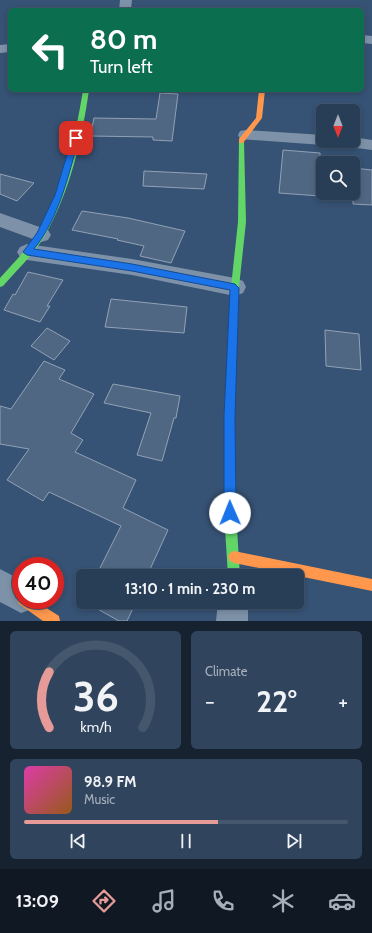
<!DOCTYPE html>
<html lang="en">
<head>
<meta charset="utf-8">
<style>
  :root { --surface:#283e57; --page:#30455d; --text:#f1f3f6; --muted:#a5aeba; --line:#44576d; --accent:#e69b98 }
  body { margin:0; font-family:Cabin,sans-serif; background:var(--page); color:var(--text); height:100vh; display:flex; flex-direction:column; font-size:15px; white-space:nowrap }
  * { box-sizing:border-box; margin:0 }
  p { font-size:13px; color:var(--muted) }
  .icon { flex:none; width:22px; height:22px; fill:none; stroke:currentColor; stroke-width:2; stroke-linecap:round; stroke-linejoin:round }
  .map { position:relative; height:621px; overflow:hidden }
  .sheet { display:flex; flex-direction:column; gap:10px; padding:10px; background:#162230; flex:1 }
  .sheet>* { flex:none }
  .hud { position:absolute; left:8px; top:8px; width:356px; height:84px; border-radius:6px; box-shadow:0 2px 6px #0003,0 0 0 1px var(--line); background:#0b6e4f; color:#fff; overflow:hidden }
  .needle { width:26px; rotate:180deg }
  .fabs { position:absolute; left:316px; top:104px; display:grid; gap:8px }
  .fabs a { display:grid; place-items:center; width:44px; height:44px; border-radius:6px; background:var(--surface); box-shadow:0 2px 6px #0003,0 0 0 1px var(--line); font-size:20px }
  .speed { position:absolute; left:12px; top:557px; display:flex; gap:8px; font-size:20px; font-weight:700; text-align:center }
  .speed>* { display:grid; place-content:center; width:52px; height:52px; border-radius:50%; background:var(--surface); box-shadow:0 2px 6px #0003,0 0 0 1px var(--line); line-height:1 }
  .speed .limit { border:6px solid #d22; background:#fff; color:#111 }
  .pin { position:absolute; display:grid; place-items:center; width:34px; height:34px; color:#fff; margin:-17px; border-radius:8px; box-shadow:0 2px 6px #0006 }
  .me { position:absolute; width:44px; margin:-22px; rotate:359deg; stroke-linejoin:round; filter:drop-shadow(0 0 3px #0008) }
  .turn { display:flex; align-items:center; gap:14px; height:84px; padding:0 16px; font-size:18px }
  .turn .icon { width:52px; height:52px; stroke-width:2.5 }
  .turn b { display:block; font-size:28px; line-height:34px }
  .big { font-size:30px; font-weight:700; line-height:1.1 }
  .sheet .widget { flex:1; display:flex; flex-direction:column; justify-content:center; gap:6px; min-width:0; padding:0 14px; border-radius:6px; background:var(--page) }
  .sheet .dial { align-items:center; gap:0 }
  .dial svg { height:104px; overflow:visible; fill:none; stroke:var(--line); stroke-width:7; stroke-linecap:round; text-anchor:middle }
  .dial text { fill:var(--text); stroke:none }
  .song { display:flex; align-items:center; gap:12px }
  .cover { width:48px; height:48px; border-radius:6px; background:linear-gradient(135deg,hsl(320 70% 55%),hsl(30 70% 35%)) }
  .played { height:4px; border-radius:2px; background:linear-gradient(90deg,var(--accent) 60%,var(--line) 60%) }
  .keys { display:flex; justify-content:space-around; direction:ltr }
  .heat { display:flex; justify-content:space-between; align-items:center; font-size:22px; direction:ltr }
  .sheet .tiles { flex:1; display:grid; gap:10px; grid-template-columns:1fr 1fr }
  .widget:last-child { grid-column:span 2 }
  .trip { position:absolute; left:76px; top:569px; width:228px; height:40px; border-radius:6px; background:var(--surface); box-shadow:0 2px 6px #0003,0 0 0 1px var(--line); font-weight:700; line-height:40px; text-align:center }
  .menu { display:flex; height:64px; justify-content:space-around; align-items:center; background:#101923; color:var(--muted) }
  .menu .icon { width:28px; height:28px }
  .menu .current { color:var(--accent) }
  .menu b { font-size:18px; color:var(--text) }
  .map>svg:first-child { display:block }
  .building { fill:#506783; stroke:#92a2b6 }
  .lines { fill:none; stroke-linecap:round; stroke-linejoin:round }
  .street { fill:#7d92a8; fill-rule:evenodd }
  .fast { fill:#63d668; fill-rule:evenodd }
  .slow { fill:#ff974d; fill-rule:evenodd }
  .route { fill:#1a73e8; stroke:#114b97 }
</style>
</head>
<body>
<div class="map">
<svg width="372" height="621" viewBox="0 0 372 621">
  <rect width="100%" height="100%" fill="#365274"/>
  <path class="building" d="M 160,93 L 178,94 L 172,141 L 153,140 L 153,137 L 90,136 L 94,118 L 156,119 Z
    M 283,150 L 320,153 L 320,196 L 279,193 Z
    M 353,168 L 372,170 L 372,205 L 353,204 Z
    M 144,171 L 207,174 L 204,189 L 143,186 Z
    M 0,174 L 34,183 L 17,201 L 0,194 Z
    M 82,211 L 128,218 L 185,231 L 171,263 L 140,256 L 144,246 L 117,240 L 118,239 L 72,230 Z
    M 28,272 L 63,280 L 47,306 L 50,306 L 40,322 L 4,310 L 13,294 L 15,295 Z
    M 111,299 L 187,307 L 184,333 L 105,327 Z
    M 47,328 L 70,341 L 54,360 L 31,346 Z
    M 325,330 L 359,334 L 361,370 L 326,366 Z
    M 44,361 L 65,370 L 59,379 L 94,394 L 71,433 L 83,440 L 75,452 L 136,480 L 123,508 L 168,530 L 147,576 L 96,576 L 121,526 L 49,492 L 43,501 L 7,480 L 29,449 L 0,444 L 0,406 L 11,409 Z
    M 113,384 L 180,396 L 176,418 L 174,418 L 162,461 L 137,455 L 151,413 L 104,403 Z
    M 85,602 L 136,602 L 127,621 L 119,621 Z"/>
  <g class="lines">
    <path class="street" d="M 120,0 L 132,0 L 131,10 L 119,10 Z
      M 362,35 L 372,36 L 372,44 L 362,43 Z
      M 10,44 L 10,52 L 0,53 L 0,45 Z
      M 246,130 L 323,135 L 323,141 L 353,141 L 353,137 L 372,140 L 372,150 L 333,145 L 331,141 L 329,144 L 323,145 L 240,139 L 238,135 L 240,131 Z
      M 0,213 L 48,230 L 51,235 L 48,240 L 41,242 L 0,227 Z
      M 27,244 L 132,259 L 235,278 L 243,281 L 246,287 L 243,293 L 235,296 L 132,275 L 27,260 L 20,257 L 17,252 L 20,247 Z
      M 0,569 L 21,580 L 21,600 L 36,600 L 32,609 L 21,613 L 0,602 Z
      M 218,602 L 248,602 L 248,621 L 216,621 Z"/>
    <path class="fast" d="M 83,90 L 89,90 C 82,139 70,193 44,237 C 33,255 17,270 3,286 L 0,287 L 0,278 C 13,263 27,250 38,233 C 62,195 76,135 83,90 Z
      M 239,139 L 243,139 L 244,141 L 246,222 L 239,287 L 234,417 L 236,513 L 240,576 L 228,576 L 224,513 L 224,417 L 231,287 L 238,222 Z"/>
    <path class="slow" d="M 259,90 L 265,90 L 262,118 L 243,143 L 239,143 L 239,139 L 256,118 Z
      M 234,551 L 372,579 L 372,591 L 234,563 L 230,561 L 228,557 L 230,553 Z
      M 21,595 L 21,600 L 34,600 L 59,616 L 60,621 L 43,621 L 19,604 L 17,600 L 19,596 Z"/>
  </g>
  <path class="route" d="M 76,136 L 79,138 C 68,177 59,218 34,249 L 132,264 L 235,284 L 239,288 L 235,417 L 236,513 L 234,517 L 230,519 L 226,517 L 224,513 L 224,417 L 230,290 L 132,271 L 27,255 L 23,252 L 37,233 L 55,195 L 72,138 Z"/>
</svg>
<div class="fabs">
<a><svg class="needle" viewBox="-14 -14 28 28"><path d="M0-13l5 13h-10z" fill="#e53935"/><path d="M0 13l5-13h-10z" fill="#a5aeba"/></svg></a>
<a><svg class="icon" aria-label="search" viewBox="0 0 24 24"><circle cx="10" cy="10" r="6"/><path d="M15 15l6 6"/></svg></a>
</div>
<div class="speed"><div class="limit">40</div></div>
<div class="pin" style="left:76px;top:138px;background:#d93025"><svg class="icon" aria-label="arrive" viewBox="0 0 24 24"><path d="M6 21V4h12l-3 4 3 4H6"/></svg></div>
<svg class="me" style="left:230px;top:513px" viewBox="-20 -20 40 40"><circle r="19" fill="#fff"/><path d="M0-13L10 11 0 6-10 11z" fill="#1a73e8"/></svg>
<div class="trip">13:10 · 1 min · 230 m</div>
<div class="hud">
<div class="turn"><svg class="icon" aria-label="left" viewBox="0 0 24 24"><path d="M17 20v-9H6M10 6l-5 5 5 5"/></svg><div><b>80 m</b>Turn left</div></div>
</div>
</div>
<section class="sheet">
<div class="tiles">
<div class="widget dial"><svg viewBox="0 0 100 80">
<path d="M14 69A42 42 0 1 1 86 69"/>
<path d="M14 69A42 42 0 0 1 14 26" stroke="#e69b98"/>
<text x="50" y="56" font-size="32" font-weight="700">36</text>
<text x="50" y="72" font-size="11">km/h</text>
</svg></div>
<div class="widget"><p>Climate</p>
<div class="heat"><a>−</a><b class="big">22°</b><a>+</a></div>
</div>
<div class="widget">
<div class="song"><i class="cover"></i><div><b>98.9 FM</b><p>Music</p></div></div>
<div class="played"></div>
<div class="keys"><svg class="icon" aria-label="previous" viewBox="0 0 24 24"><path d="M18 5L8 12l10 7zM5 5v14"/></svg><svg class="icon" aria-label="pause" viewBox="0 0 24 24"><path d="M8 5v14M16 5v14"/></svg><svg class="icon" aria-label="next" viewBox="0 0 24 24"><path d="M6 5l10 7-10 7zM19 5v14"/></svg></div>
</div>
</div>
</section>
<nav class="menu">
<b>13:09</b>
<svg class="icon current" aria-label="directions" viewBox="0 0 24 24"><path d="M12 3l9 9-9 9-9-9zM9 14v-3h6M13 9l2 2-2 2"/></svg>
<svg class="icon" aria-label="music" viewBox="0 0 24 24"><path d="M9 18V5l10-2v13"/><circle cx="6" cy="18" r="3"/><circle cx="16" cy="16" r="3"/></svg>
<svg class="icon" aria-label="phone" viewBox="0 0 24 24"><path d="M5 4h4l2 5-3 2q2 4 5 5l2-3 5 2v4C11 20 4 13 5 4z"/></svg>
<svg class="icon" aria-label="climate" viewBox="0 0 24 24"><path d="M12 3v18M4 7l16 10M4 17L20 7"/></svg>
<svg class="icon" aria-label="car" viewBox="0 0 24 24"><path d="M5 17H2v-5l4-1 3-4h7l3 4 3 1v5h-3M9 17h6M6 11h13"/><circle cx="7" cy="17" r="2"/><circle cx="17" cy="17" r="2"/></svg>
</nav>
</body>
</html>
